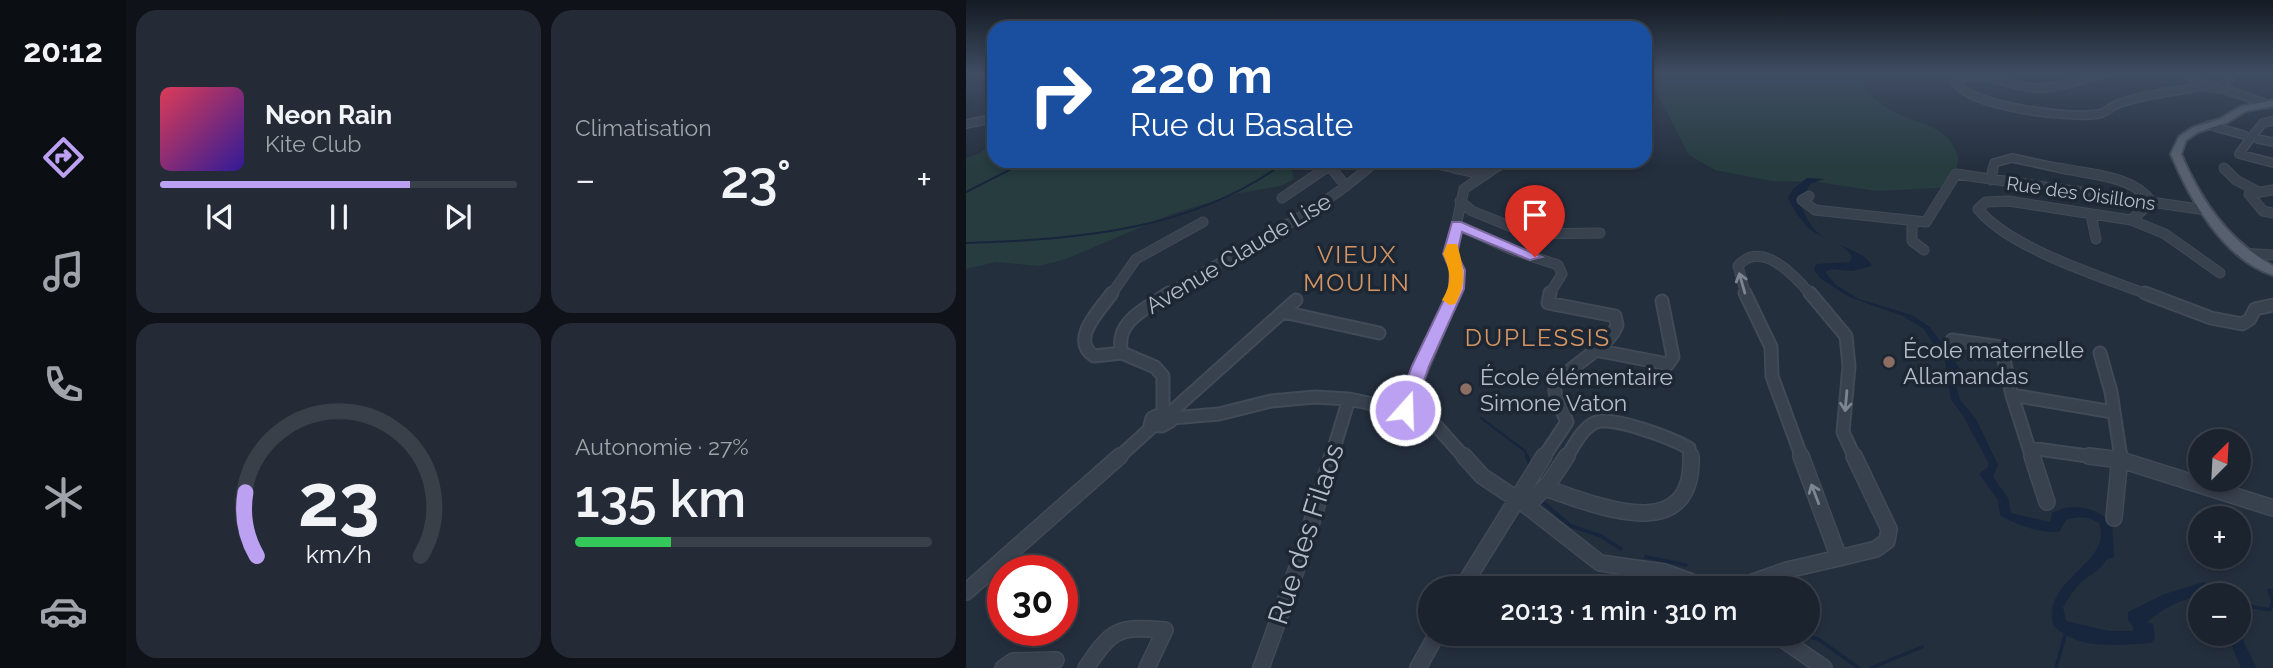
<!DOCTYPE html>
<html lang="fr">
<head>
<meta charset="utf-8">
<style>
  :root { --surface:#1b232e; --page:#242b36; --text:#f1f3f6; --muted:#a0a4aa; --line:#39404a; --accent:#bca0f2 }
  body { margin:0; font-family:Raleway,sans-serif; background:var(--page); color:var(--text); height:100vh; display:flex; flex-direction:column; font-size:26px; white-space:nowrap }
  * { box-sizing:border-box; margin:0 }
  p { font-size:23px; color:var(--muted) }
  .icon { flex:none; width:38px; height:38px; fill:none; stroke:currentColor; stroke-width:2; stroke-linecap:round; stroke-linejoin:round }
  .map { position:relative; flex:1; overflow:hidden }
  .drawer { display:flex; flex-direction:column; gap:10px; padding:10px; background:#0f1319; width:840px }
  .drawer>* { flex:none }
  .banner { position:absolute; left:21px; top:21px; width:665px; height:147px; border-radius:21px; box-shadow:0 4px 10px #0003,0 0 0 2px var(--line); background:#1a4fa0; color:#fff; overflow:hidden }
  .needle { width:46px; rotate:24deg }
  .buttons { position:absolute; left:1222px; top:429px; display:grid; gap:14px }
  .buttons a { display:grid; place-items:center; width:63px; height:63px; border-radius:50%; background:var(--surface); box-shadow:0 4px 10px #0003,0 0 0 2px var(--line); font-size:35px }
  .speed { position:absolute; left:21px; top:555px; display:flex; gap:14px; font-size:35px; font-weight:700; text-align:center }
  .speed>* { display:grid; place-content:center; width:91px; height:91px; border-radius:50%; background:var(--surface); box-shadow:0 4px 10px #0003,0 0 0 2px var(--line); line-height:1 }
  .speed .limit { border:10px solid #d22; background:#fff; color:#111 }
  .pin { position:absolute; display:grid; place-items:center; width:60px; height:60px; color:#fff; margin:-72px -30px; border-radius:50% 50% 50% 0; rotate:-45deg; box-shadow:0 0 7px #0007 }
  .pin .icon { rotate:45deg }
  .me { position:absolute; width:77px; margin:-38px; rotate:20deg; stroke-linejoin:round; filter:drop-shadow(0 0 5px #0008) }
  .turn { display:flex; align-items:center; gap:24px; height:147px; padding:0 28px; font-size:32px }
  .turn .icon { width:91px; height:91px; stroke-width:2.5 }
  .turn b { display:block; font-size:49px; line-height:60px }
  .big { font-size:52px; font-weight:600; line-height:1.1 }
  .drawer .widget { flex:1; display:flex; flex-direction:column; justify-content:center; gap:10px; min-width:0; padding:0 24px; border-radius:21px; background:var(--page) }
  .drawer .dial { align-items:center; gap:0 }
  .dial svg { height:182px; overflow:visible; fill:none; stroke:var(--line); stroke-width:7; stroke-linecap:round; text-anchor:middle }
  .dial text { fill:var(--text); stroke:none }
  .song { display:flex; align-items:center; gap:21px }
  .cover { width:84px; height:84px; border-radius:10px; background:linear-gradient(135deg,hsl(350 70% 55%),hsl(250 70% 35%)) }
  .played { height:7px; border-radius:4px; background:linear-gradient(90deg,var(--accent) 70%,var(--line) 70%) }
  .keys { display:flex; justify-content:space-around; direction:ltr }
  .heat { display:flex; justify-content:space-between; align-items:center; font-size:38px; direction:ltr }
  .charge { height:10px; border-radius:5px; background:linear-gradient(90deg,#34c759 27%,var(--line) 0) }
  .drawer .tiles { flex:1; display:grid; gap:10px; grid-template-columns:repeat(2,1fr) }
  .trip { position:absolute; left:452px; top:576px; width:402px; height:70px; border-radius:35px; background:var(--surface); box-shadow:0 4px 10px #0003,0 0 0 2px var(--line); font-weight:600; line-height:70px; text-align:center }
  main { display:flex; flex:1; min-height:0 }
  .tabs { display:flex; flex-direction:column; width:126px; justify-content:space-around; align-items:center; background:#0b0e12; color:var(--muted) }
  .tabs .icon { width:49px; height:49px }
  .tabs .current { color:var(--accent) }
  .tabs b { font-size:32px; color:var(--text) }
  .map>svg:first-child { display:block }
  .green { fill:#263c3f }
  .water { fill:#17263c }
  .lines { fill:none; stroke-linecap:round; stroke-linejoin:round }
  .stream-far2 { stroke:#17263c; stroke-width:2 }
  .stream-far1 { stroke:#17263c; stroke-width:2.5 }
  .stream { stroke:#17263c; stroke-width:3.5 }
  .minor-far3-casing { stroke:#414a57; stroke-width:10 }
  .minor-far2-casing { stroke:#414a57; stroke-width:11 }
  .minor-far1-casing { stroke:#414a57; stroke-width:15 }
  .minor-casing { stroke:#414a57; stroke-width:18 }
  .major-casing { stroke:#414a57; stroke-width:4 }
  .minor-far3 { stroke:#38414e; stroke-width:7 }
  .minor-far2 { stroke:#38414e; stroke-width:9 }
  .minor-far1 { stroke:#38414e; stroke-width:11 }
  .minor { stroke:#38414e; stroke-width:15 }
  .major { fill:#56606e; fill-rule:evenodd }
  .oneway { stroke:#7c8592 }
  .route { fill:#bca0f2; stroke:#7a689d; stroke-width:2 }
  .slow { fill:#f59e0b }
  .education-dot { fill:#8d6e63; stroke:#1d2633; stroke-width:2.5 }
  .labels { text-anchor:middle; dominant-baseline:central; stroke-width:7; stroke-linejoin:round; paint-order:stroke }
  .far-street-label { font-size:19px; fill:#b4bcc9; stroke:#1d2633 }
  .street-label { font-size:23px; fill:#b4bcc9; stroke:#1d2633 }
  .poi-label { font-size:23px; fill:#b4bcc9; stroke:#1d2633; text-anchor:start }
  .neighbourhood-label { font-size:24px; letter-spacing:2px; fill:#d59563; stroke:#1d2633 }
  .near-street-label { font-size:28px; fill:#b4bcc9; stroke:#1d2633 }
</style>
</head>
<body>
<main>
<nav class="tabs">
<b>20:12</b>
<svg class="icon current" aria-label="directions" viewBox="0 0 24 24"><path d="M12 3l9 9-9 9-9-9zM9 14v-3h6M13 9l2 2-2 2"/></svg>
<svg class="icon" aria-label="music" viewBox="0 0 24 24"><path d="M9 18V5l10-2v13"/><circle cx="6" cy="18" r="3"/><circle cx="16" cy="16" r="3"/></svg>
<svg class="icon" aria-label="phone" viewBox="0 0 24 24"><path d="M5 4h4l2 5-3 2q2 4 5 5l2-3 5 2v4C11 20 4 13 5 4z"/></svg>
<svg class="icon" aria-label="climate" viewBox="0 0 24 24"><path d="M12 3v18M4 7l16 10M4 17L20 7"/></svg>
<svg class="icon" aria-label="car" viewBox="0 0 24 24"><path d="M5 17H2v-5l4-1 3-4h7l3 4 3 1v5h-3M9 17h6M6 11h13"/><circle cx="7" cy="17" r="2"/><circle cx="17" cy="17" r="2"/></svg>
</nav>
<section class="drawer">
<div class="tiles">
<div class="widget">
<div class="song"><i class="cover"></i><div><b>Neon Rain</b><p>Kite Club</p></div></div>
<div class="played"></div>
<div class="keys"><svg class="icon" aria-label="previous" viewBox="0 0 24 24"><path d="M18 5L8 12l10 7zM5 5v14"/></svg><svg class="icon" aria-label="pause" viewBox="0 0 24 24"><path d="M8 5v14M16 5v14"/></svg><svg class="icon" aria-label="next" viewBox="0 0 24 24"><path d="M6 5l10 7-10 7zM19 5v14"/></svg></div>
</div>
<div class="widget"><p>Climatisation</p>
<div class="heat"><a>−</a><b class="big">23°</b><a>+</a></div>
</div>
<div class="widget dial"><svg viewBox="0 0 100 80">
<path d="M14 69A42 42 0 1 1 86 69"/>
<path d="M14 69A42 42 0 0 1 9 41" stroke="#bca0f2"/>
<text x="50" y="56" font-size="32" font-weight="700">23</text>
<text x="50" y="72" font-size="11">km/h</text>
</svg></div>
<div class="widget"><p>Autonomie · 27%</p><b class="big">135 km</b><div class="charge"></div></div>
</div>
</section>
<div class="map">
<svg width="1307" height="668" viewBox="0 0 1307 668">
  <rect width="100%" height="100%" fill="#242f3e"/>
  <path class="green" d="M 686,73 L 899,73 L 898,87 C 904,93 910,101 918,106 C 942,124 977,120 990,151 C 997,167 985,178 974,188 L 910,191 L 852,182 L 806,181 L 749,170 L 723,155 L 686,83 Z
    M 28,142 L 28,161 L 315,161 L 326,171 L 328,179 L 315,186 L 273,193 L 206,214 L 100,259 L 73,266 L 30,262 L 0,269 L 0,158 L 14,153 Z"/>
  <path class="water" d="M 841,178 L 858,179 L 844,184 L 833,203 C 838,212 842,223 850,231 C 864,246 897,248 906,266 L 886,271 L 865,269 L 859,272 L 870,285 L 893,299 L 946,315 L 964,327 L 995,370 L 991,389 L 994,400 L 1010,419 L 1032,465 L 1027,477 L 1042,498 L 1045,513 L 1084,522 L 1086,513 C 1108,502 1129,507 1146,523 L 1148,557 L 1140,560 C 1133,571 1129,572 1119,579 C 1110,586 1103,598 1097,607 L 1100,621 L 1143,631 L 1166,631 L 1168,629 L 1162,619 L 1162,612 L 1196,595 L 1237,582 L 1246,585 L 1252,595 C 1224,595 1204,603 1181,622 L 1187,624 L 1189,638 L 1185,643 C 1153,645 1112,651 1087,625 C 1076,577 1148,564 1133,523 C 1121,516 1113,516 1100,520 L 1093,532 C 1075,533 1049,525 1034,515 L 1032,500 L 1013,474 L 1022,467 L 1022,462 L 996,414 L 985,400 L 979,362 L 958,329 L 937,316 L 883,297 L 854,278 L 848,270 L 850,264 L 884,262 L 886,257 C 879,243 858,240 845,230 C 835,222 828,210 822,198 L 827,189 Z
    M 1272,630 L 1288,663 L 1291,668 L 1275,668 L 1261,634 L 1272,634 Z"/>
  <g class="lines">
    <path class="stream-far2" d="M 0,192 L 61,161
      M 0,243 C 110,240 230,230 320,161"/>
    <path class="stream-far1" d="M 515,418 L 559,451 L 561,458"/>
    <path class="stream" d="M 561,456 L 564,465
      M 574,500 L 605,526 L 635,536 L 655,549
      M 680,557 L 720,565
      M 1272,604 L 1304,610 L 1307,602 L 1303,590 L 1307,591
      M 833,634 L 852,639 L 893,668
      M 905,668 L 956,647
      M 1090,668 L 1099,635"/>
    <defs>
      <path id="minor-far3" d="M 1140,73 C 1119,79 1097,87 1075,88 C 1047,90 1015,66 989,82 C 1004,107 1105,119 1133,114 C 1140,113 1145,106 1152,104 C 1177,94 1209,92 1236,86
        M 1218,73 L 1236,85
        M 1240,84 L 1257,89 L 1236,86 Z
        M 1255,87 L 1268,73
        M 1257,89 L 1301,104
        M 0,124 L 28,118
        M 1242,125 L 1278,135
        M 1287,135 L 1297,123 L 1307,121
        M 1284,139 L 1273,154 L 1307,163
        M 1292,139 L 1307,142
        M 413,161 L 425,164 L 435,161
        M 455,161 L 497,170
        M 1258,168 L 1260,170
        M 357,170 L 363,166 L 367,170
        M 400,170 L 410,161
        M 525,170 L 545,161
        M 1027,170 L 1028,163 L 1046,158 L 1102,170"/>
      <path id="minor-far2" d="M 365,168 L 380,186
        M 488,168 L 516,174
        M 1094,168 C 1125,175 1166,175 1186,202 L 1165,220
        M 1258,168 L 1270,180 L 1291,191
        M 1025,180 L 1027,168
        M 1307,190 L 1283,194 L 1297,211 L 1307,213
        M 843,196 L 836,200 L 849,210 L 960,222 L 990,174 L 1240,210
        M 316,198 L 360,168
        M 494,201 L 506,211 L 563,234 L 634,233
        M 1125,215 L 1130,239
        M 950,222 L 946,226 L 946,241 L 958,250
        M 491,225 L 546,250 L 592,265 L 596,274 L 583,295
        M 1275,253 L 1307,255
        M 145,295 L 170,259 L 237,222
        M 201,295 C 267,251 342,221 402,168
        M 487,295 L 492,270 L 484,254 L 498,189 L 529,168
        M 780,295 L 772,266 C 795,238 830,277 845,295
        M 1183,295 C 1136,277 1043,248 1012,209 L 1020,202 L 1042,201 L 1165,220 L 1199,234 L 1254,273"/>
      <path id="minor-far1" d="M 146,293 C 135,309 103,339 128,356 L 156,353
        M 779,293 L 805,347 L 806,376 L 836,458
        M 844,293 L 880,336 L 883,366 L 877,432 L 889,458
        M 1179,293 L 1245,318 L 1276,324 L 1284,319 L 1289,309 L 1307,305
        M 317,312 L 413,333
        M 986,340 L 1035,347 L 1046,395 L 1066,458
        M 634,351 L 702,364 L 707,357 L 696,301
        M 1134,353 L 1145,392 L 1155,458
        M 1046,395 L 1147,412
        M 439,410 L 488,293
        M 197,413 L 197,376 L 189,367 L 156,353 C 147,322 181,308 203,293
        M 197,413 L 206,414 L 205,421 L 196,426 L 184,425 L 186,418 Z
        M 204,413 L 330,300
        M 206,418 L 253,414 L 305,401 L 349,397 L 383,399 L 454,414 L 466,421 L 499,458
        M 1064,448 L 1136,458
        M 152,458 L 186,427
        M 365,458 L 383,399
        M 577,458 L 601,422 C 597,412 590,401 589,391 C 586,374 643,350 651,325 L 649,316 L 582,303 L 584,293
        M 600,458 C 608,446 615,430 628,423 C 644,414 707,439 723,448 L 725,458"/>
      <path id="minor" d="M 498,456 L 516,476 L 561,506 L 634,563 L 698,572 L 743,588
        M 835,456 L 873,558
        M 1066,456 L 1081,502
        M 1123,456 L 1155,460 L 1307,508
        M 579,488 C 630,505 728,548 725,456
        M 561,506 L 583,483 L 601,456
        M 1148,518 L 1154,456
        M 873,558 L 910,549 L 921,541 L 923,529 L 888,456
        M 496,588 L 578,456
        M 770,588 L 821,570 L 873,558
        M 0,592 L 154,456
        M 809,634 L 858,668
        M 37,668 L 47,661 L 90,660
        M 120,668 C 146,629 152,626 199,630 L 181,668
        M 295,668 L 336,554 L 366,456
        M 452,668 L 471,634"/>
      <path id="major" d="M 1307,100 L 1307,106 L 1280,111 L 1260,123 L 1232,132 L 1220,140 L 1215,154 C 1235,201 1262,240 1307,266 L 1307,275 C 1258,260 1223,198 1205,154 L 1213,137 L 1226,128 L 1254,119 L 1274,107 Z"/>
    </defs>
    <use href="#minor-far3" class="minor-far3-casing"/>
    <use href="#minor-far2" class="minor-far2-casing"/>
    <use href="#minor-far1" class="minor-far1-casing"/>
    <use href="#minor" class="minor-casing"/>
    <use href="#major" class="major-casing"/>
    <use href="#minor-far3" class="minor-far3"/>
    <use href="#minor-far2" class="minor-far2"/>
    <use href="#minor-far1" class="minor-far1"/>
    <use href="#minor" class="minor"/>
    <use href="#major" class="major"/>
  </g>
  <defs><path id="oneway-shaft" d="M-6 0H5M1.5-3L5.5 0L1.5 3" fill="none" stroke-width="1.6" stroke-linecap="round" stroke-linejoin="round" transform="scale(1.75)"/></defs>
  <g class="oneway">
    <use href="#oneway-shaft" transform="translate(776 283) rotate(-106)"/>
    <use href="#oneway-shaft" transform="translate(880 401) rotate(95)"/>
    <use href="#oneway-shaft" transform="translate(849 494) rotate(-111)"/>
  </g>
  <linearGradient id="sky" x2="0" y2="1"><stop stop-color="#141a22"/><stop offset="0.44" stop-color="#3f4d63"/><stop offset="1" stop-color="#3f4d63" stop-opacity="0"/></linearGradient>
  <rect width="1307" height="166" fill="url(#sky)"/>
  <path class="route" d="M 486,222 L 495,222 L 576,257 L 564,260 L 496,232 L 491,254 L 499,270 L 498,289 L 463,366 L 448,410 L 439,416 L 430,410 L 446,366 L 483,289 L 484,270 L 477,254 Z"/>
  <path class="slow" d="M 481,244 L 491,244 C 497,265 502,283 489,304 L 484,305 L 476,300 C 486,284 485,272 477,254 Z"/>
  <g class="education-dot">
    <circle cx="923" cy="362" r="7"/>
    <circle cx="500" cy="389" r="7"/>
  </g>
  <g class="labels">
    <g class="far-street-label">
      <text transform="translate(1115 193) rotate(8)">Rue des Oisillons</text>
    </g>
    <g class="street-label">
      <text transform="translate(272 253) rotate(-31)">Avenue Claude Lise</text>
    </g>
    <g class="poi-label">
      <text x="937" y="349">École maternelle<tspan x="937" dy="26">Allamandas</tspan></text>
      <text x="514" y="376">École élémentaire<tspan x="514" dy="26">Simone Vaton</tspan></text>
    </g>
    <g class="neighbourhood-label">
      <text x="391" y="254">VIEUX<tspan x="391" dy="28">MOULIN</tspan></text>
      <text x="572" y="337">DUPLESSIS</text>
    </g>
    <g class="near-street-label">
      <text transform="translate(340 534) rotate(-72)">Rue des Filaos</text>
    </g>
  </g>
</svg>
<div class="buttons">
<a><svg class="needle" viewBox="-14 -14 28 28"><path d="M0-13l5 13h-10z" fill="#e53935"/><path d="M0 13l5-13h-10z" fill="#a0a4aa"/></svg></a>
<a>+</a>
<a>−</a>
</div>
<div class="speed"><div class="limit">30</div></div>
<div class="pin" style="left:569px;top:257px;background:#d93025"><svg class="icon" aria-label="arrive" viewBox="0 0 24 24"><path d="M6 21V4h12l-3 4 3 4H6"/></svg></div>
<svg class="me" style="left:439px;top:410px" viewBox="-20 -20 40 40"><circle r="17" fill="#bca0f2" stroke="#fff" stroke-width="3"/><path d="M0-11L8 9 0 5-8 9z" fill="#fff"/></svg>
<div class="trip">20:13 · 1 min · 310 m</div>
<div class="banner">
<div class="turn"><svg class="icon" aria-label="right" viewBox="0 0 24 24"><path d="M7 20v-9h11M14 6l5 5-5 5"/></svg><div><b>220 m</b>Rue du Basalte</div></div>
</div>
</div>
</main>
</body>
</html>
